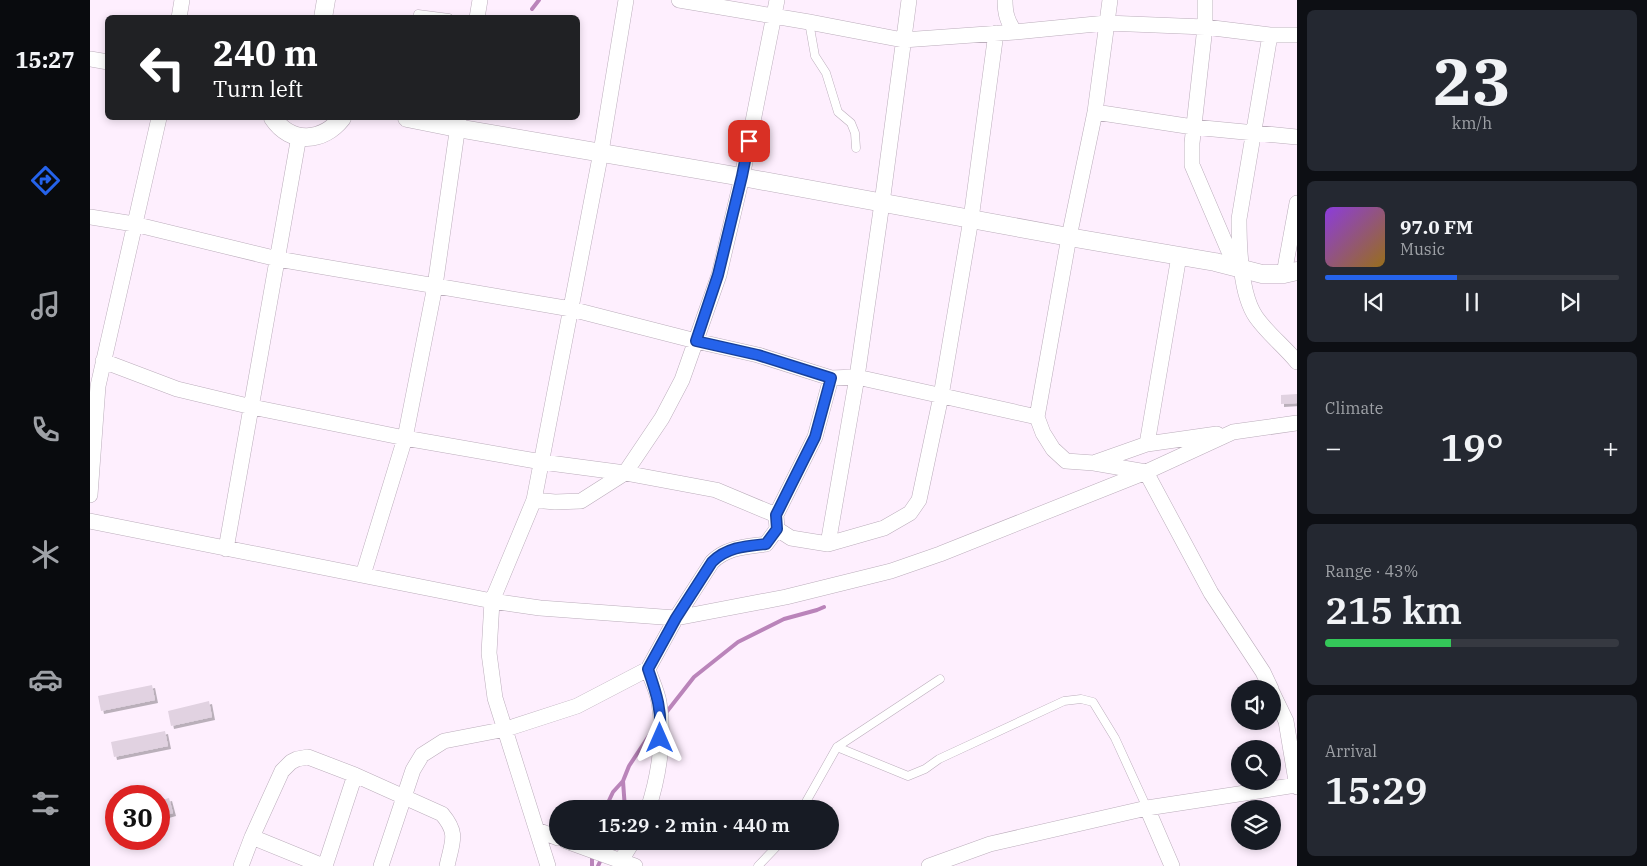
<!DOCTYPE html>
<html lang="en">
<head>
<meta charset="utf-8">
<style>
  :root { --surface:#171b24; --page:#242831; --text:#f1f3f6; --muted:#9ea1a6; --line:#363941; --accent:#2563eb }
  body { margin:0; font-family:"IBM Plex Serif",serif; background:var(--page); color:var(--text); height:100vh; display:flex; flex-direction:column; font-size:19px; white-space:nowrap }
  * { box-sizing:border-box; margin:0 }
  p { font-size:16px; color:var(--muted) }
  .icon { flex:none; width:28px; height:28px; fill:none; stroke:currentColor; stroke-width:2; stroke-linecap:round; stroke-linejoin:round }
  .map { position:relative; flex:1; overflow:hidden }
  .panel { display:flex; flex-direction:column; gap:10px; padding:10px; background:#0d0f14; width:350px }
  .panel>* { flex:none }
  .top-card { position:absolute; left:15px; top:15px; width:475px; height:105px; border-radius:8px; box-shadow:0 2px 8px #0003; background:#202124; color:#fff; overflow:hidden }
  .tools { position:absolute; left:1141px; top:680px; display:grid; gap:10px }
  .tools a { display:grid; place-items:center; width:50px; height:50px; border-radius:50%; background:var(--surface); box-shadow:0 2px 8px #0003; font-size:25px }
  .speed { position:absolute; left:15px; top:785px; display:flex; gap:10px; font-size:25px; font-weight:700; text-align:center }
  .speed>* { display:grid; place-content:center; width:65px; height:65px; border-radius:50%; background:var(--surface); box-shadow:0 2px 8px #0003; line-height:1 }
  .speed .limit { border:8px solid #d22; background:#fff; color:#111 }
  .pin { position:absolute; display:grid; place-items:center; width:42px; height:42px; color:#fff; margin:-21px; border-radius:10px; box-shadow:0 2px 8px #0006 }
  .me { position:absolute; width:55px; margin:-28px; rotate:0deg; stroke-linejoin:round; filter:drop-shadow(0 0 4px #0008) }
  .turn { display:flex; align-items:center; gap:18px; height:105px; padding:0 25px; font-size:22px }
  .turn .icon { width:65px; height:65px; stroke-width:2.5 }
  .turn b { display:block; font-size:35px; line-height:42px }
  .big { font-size:38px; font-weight:600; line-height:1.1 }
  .panel .tile { flex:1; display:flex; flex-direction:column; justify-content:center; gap:8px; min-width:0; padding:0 18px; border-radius:8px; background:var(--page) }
  .panel .dial { align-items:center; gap:0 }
  .dial b { font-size:65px; line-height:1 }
  .song { display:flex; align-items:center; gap:15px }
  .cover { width:60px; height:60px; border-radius:8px; background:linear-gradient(135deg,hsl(270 70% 55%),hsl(40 70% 35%)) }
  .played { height:5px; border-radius:2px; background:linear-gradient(90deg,var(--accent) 45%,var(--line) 45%) }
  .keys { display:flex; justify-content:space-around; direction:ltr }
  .heat { display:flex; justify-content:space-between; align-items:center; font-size:28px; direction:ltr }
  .charge { height:8px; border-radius:4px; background:linear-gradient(90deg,#34c759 43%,var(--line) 0) }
  .trip { position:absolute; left:459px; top:800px; width:290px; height:50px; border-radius:25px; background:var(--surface); box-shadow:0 2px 8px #0003; font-weight:600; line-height:50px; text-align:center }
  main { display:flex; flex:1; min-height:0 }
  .dock { display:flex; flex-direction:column; width:90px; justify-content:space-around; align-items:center; background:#090b0e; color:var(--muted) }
  .dock .icon { width:35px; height:35px }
  .dock .on { color:var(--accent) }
  .dock b { font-size:22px; color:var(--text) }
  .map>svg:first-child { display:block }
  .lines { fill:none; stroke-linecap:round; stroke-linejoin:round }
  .stream { stroke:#ba84ba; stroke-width:4 }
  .building { fill:#e1d2e1; filter:url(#shadow) }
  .service-casing { stroke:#bbadbb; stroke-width:9 }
  .minor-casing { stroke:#bbadbb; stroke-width:16 }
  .tertiary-casing { stroke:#bbadbb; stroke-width:19 }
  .service { stroke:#fff; stroke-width:8 }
  .minor { stroke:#fff; stroke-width:15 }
  .tertiary { stroke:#fff; stroke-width:18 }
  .route-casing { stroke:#184099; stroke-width:12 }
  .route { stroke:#2563eb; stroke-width:9 }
</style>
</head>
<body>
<main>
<nav class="dock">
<b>15:27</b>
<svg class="icon on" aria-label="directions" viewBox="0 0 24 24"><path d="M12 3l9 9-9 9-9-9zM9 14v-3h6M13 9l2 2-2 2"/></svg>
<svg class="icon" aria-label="music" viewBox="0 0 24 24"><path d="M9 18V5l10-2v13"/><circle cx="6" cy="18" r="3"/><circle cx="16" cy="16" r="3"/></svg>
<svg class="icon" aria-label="phone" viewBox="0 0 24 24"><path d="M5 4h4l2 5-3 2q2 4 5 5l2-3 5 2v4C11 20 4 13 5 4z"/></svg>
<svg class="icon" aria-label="climate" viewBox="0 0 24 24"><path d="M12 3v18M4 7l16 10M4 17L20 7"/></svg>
<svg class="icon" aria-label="car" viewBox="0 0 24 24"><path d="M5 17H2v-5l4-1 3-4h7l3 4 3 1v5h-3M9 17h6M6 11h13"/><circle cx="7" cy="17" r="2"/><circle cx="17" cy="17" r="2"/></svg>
<svg class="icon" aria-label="filters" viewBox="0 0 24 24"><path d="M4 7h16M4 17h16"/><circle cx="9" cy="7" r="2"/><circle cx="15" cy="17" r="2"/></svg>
</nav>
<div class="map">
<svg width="1207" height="866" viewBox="0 0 1207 866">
  <defs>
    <filter id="shadow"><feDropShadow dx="3" dy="3" stdDeviation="0" flood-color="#0004"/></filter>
  </defs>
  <rect width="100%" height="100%" fill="#feeffe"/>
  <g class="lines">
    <path class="stream" d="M 442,9 L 449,0
      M 575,714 L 604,677 L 648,642 L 694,619 L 727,610 L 734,607
      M 515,809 L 523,792 L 533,781
      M 535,809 L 533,781 L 539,766 L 566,725
      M 516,851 L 522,841
      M 502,866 L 502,853
      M 508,866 L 512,857"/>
  </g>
  <path class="building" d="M 1207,394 L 1207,403 L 1191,404 L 1191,395 Z
    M 62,685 L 65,700 L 11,711 L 8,696 Z
    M 119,701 L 122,717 L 81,726 L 78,711 Z
    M 75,731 L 78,746 L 24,757 L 21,742 Z
    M 79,798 L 83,813 L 69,817 L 69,801 Z"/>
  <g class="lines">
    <defs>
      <path id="service" d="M 328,14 L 359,18
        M 719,22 L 725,56 L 736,73 L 748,112 L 761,123 L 765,133 L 766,148
        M 747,747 L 818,776 L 835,769 L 849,759 L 974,701 L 991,699 L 1003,702 L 1025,738 L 1057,808
        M 712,809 L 747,747 L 850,679
        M 668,866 L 692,841"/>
      <path id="minor" d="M 589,0 L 719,22 L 813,40 L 925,32 L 1016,23 L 1115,27 L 1180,35 L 1207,35
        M 915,0 C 915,13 917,21 925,32
        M 1020,0 L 1005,112 L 979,237 L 947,417 L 953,433 L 963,449 L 976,461 L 1004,463 L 1056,472 L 1121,593 L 1173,672 L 1181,689
        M 1115,0 L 1115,27 L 1102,143 L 1102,165 L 1146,268
        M 89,18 L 92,0
        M 387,18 L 390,0
        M 1180,35 L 1149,219 C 1149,247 1150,294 1166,317 C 1178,334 1194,346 1207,362
        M 0,59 L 18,62
        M 1005,112 L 1103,127 L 1207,137
        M 0,217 L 44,224 L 188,259 L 481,309 L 606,341 L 668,355 L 741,378 L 767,377 L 947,417
        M 1194,274 L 1207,203
        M 13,361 L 87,389 L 162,407 L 315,438 L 452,462 L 535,473 L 594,484 L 626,490 L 686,515 L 725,437 L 741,378
        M 1057,444 L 1089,256
        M 1006,462 L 1057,444 L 1127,434
        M 0,495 L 8,386 L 69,118
        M 444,500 L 465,502 L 491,501 L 535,473 L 572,418 L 592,380 L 629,275 L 652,177 L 687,0
        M 686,515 L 687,529 L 701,538 L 738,544 L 794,528 L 820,513 L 829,500 L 851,396 L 881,219 L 906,33
        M 0,521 L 402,601 L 450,608 L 586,618 L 696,597 L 801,571 L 850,554 L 1056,472 L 1143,432 L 1207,423
        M 738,544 L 767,377 L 792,203 L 819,0
        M 136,549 L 209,136
        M 273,575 L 315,438 L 345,286 L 369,118
        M 558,669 C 561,679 567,691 569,702 C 575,736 569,776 558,809
        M 1182,692 L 1196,721 L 1207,787
        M 265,775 L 352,814 C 369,834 362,842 357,866
        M 1057,808 L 1082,866
        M 447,830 L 468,838
        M 162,837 L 233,866
        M 476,841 L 545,866
        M 530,862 L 543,841
        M 151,866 L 162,837 L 192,771 L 201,762 L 207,759 L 218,757 L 265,775 L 235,866
        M 291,866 L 323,770 L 332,755 L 354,741 L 416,729 L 487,706 L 558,669 L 586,618 L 622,562 C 637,547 656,547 676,544 L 687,529
        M 458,866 L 405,698 L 399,653 L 402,601 L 444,500 L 511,152 L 536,0
        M 839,866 L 900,844 L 1057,808 L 1207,785"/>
      <path id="tertiary" d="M 233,18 L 236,0
        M 183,118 C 201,145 233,142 252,118
        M 317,118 L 367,128 L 652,177 L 979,237 L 1125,262 L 1172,274 L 1194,274 L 1207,271"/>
    </defs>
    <use href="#service" class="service-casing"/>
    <use href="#minor" class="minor-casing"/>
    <use href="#tertiary" class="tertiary-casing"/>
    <use href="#service" class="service"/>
    <use href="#minor" class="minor"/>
    <use href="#tertiary" class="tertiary"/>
  </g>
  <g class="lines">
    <defs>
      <path id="route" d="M 570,738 C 572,710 567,695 558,669 L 586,618 L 622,562 C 637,547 656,546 676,544 L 687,529 L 686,515 L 725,437 L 741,378 L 668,355 L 606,341 L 628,275 L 652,176 L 659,141"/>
    </defs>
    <use href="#route" class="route-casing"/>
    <use href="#route" class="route"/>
  </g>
</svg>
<div class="tools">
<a><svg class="icon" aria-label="sound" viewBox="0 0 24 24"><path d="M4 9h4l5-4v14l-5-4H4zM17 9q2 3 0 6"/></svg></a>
<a><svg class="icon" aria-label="search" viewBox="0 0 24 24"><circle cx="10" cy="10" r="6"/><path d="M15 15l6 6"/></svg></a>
<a><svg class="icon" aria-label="layers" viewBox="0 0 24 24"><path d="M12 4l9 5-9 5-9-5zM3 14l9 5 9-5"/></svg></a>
</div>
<div class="speed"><div class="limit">30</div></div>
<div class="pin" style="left:659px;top:141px;background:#d93025"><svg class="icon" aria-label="arrive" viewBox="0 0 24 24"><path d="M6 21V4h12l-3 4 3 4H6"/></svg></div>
<svg class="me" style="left:570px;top:738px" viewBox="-20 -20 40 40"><path d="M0-17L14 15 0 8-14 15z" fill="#2563eb" stroke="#fff" stroke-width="4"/></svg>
<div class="trip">15:29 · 2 min · 440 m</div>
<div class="top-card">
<div class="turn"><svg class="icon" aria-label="left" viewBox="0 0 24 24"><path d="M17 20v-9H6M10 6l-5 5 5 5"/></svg><div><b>240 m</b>Turn left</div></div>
</div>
</div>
<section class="panel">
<div class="tile dial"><b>23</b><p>km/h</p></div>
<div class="tile">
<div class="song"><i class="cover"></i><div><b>97.0 FM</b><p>Music</p></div></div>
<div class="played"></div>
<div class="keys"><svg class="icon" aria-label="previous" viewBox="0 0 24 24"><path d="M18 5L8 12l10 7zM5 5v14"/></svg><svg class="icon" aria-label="pause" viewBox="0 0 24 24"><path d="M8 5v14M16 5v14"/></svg><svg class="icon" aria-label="next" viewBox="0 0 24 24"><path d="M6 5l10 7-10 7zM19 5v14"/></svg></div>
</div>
<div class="tile"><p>Climate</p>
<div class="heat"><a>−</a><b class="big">19°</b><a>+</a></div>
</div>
<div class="tile"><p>Range · 43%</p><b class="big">215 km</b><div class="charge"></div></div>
<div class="tile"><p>Arrival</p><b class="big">15:29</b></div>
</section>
</main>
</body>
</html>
